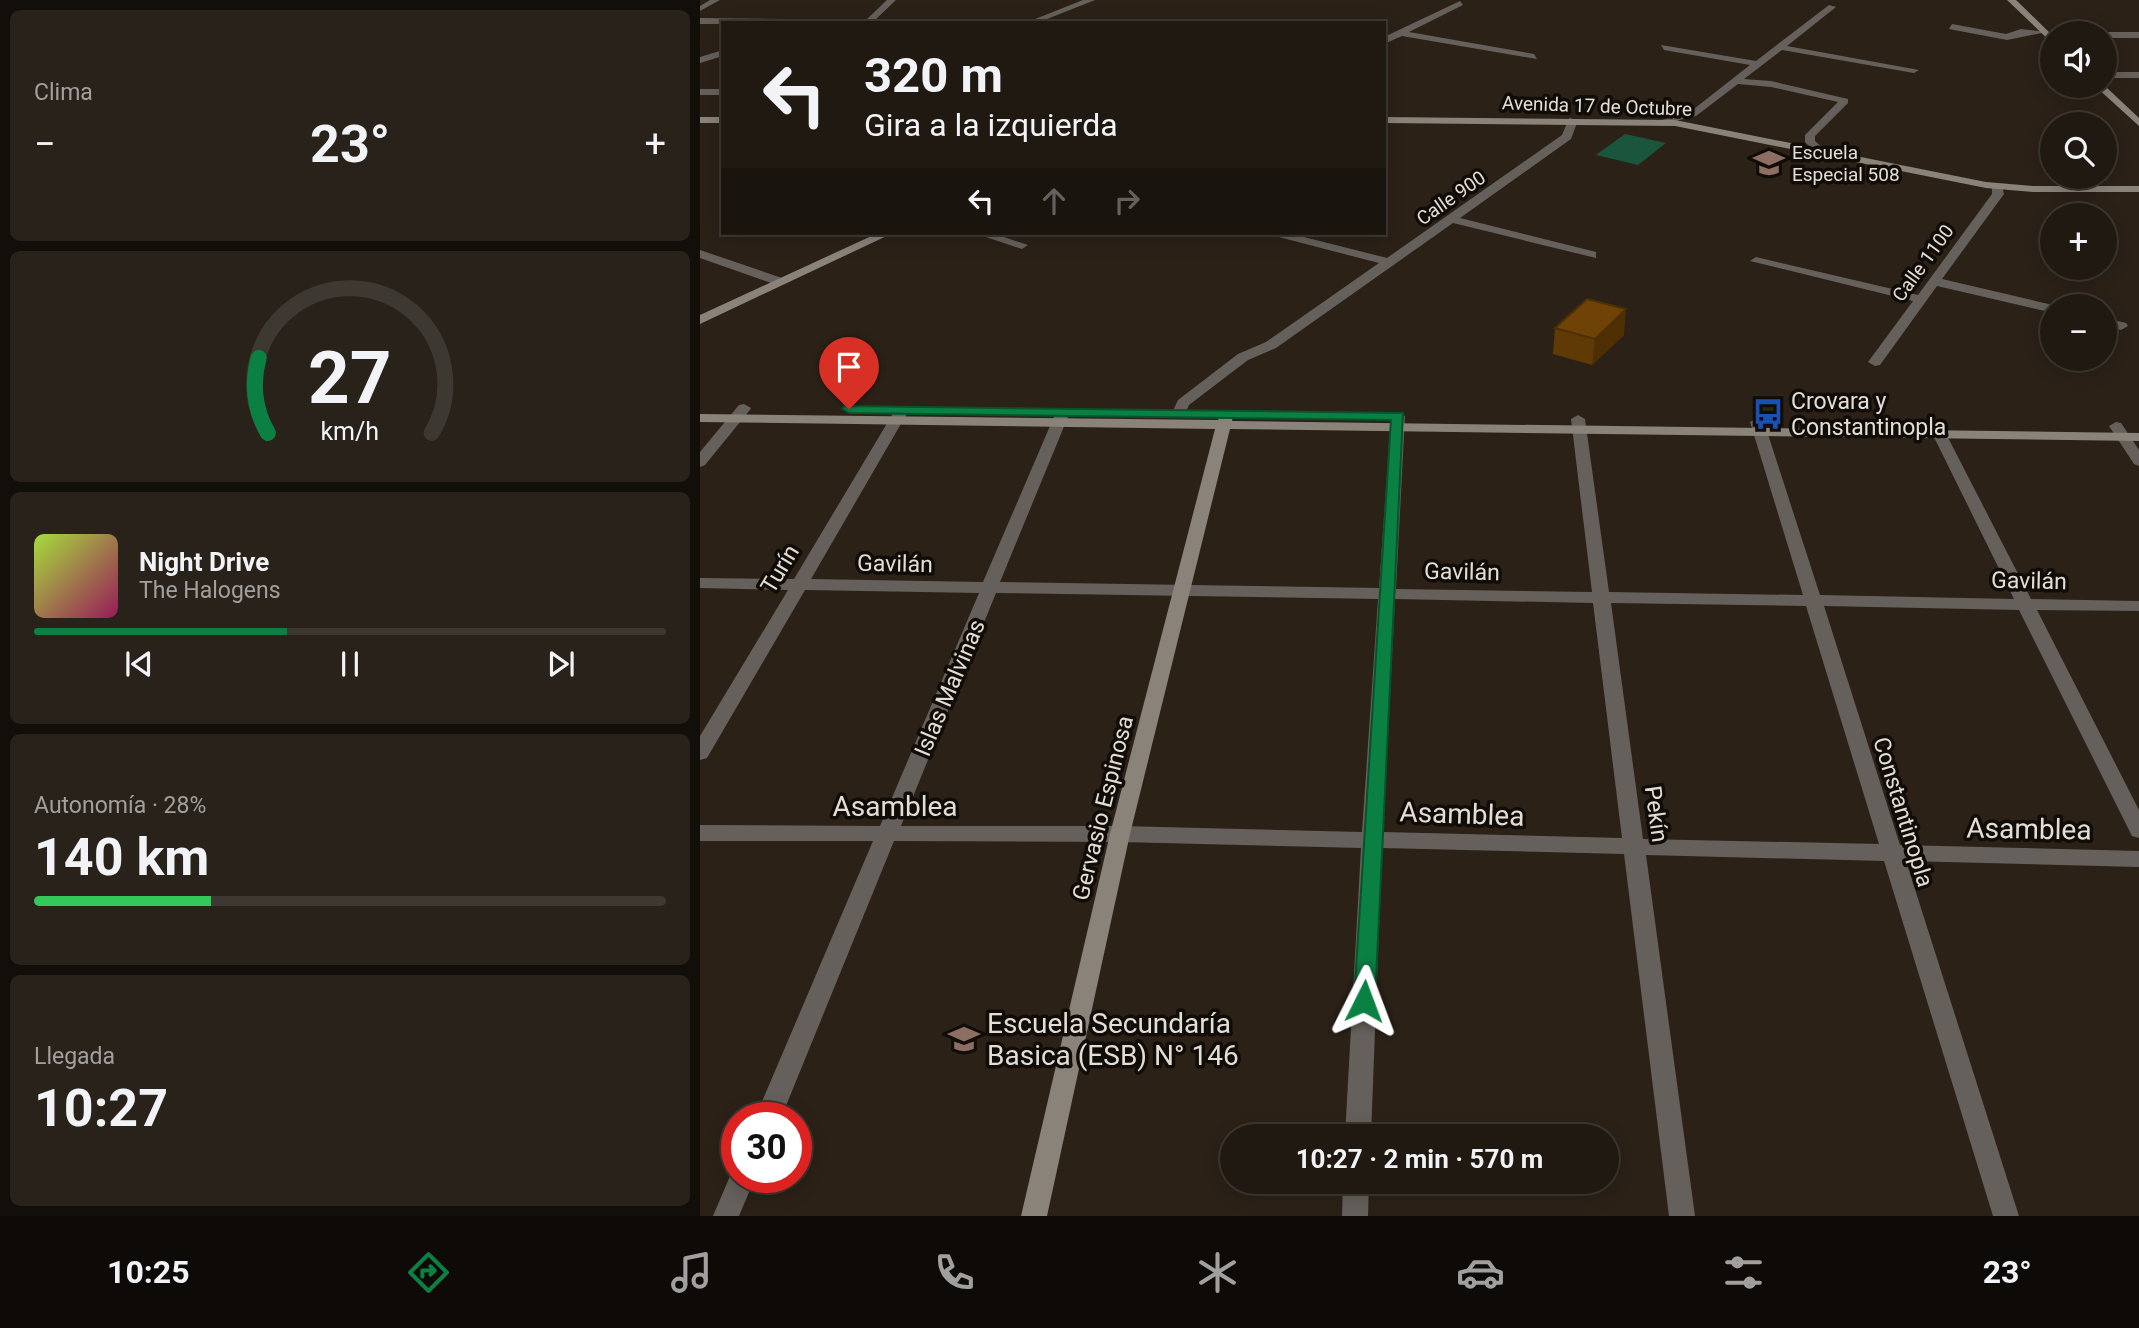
<!DOCTYPE html>
<html lang="es">
<head>
<meta charset="utf-8">
<style>
  :root { --surface:#201911; --page:#28221a; --text:#f1f3f6; --muted:#a2a09f; --line:#3d3831; --accent:#0b8043 }
  body { margin:0; font-family:Roboto,sans-serif; background:var(--page); color:var(--text); height:100vh; display:flex; flex-direction:column; font-size:26px; white-space:nowrap }
  * { box-sizing:border-box; margin:0 }
  p { font-size:23px; color:var(--muted) }
  .icon { flex:none; width:38px; height:38px; fill:none; stroke:currentColor; stroke-width:2; stroke-linecap:round; stroke-linejoin:round }
  .map { position:relative; flex:1; overflow:hidden }
  .side { display:flex; flex-direction:column; gap:10px; padding:10px; background:#120e09; width:700px }
  .side>* { flex:none }
  .hud { position:absolute; left:21px; top:21px; width:665px; height:214px; border-radius:0px; box-shadow:0 4px 18px #0003,0 0 0 2px var(--line); background:#201911; color:var(--text); overflow:hidden }
  .fabs { position:absolute; left:1340px; top:21px; display:grid; gap:14px }
  .fabs a { display:grid; place-items:center; width:77px; height:77px; border-radius:50%; background:var(--surface); box-shadow:0 4px 18px #0003,0 0 0 2px var(--line); font-size:35px }
  .speed { position:absolute; left:21px; top:1102px; display:flex; gap:14px; font-size:35px; font-weight:700; text-align:center }
  .speed>* { display:grid; place-content:center; width:91px; height:91px; border-radius:50%; background:var(--surface); box-shadow:0 4px 18px #0003,0 0 0 2px var(--line); line-height:1 }
  .speed .limit { border:10px solid #d22; background:#fff; color:#111 }
  .pin { position:absolute; display:grid; place-items:center; width:60px; height:60px; color:#fff; margin:-72px -30px; border-radius:50% 50% 50% 0; rotate:-45deg; box-shadow:0 0 7px #0007 }
  .pin .icon { rotate:45deg }
  .me { position:absolute; width:77px; margin:-38px; rotate:3deg; stroke-linejoin:round; filter:drop-shadow(0 0 5px #0008) }
  .turn { display:flex; align-items:center; gap:24px; height:147px; padding:0 28px; font-size:32px }
  .turn .icon { width:91px; height:91px; stroke-width:2.5 }
  .turn b { display:block; font-size:49px; line-height:60px }
  .lanes { display:flex; align-items:center; height:66px; padding:0 28px; background:#0003; justify-content:center; gap:35px; direction:ltr }
  .lanes .off { opacity:.35 }
  .big { font-size:52px; font-weight:700; line-height:1.1 }
  .side .widget { flex:1; display:flex; flex-direction:column; justify-content:center; gap:10px; min-width:0; padding:0 24px; border-radius:10px; background:var(--page) }
  .side .dial { align-items:center; gap:0 }
  .dial svg { height:182px; overflow:visible; fill:none; stroke:var(--line); stroke-width:7; stroke-linecap:round; text-anchor:middle }
  .dial text { fill:var(--text); stroke:none }
  .song { display:flex; align-items:center; gap:21px }
  .cover { width:84px; height:84px; border-radius:10px; background:linear-gradient(135deg,hsl(80 70% 55%),hsl(330 70% 35%)) }
  .played { height:7px; border-radius:4px; background:linear-gradient(90deg,var(--accent) 40%,var(--line) 40%) }
  .keys { display:flex; justify-content:space-around; direction:ltr }
  .heat { display:flex; justify-content:space-between; align-items:center; font-size:38px; direction:ltr }
  .charge { height:10px; border-radius:5px; background:linear-gradient(90deg,#34c759 28%,var(--line) 0) }
  .trip { position:absolute; left:520px; top:1124px; width:399px; height:70px; border-radius:35px; background:var(--surface); box-shadow:0 4px 18px #0003,0 0 0 2px var(--line); font-weight:700; line-height:70px; text-align:center }
  .dock { display:flex; height:112px; justify-content:space-around; align-items:center; background:#0d0a07; color:var(--muted) }
  .dock .icon { width:49px; height:49px }
  .dock .active { color:var(--accent) }
  .dock b { font-size:32px; color:var(--text) }
  main { display:flex; flex:1; min-height:0 }
  .map>svg:first-child { display:block }
  .green { fill:#1a553d }
  .lines { fill:none; stroke-linecap:round; stroke-linejoin:round }
  .street { fill:#65605b; fill-rule:evenodd }
  .secondary { fill:#8a837a; fill-rule:evenodd }
  .wall { fill:#5f3a05 }
  .shaded-wall { fill:#4e2f04 }
  .building { fill:#6f4306; stroke:#4e2f04; stroke-width:2 }
  .route { fill:#0b8043; stroke:#07532c; stroke-width:2 }
  .labels { text-anchor:middle; dominant-baseline:central; stroke-width:7; stroke-linejoin:round; paint-order:stroke }
  .far-street-label { font-size:19px; fill:#e3ddd6; stroke:#100c08 }
  .far-poi-label { font-size:19px; fill:#e3ddd6; stroke:#100c08; text-anchor:start }
  .poi-label { font-size:23px; fill:#e3ddd6; stroke:#100c08; text-anchor:start }
  .street-label { font-size:23px; fill:#e3ddd6; stroke:#100c08 }
  .near-street-label { font-size:28px; fill:#e3ddd6; stroke:#100c08 }
  .near-poi-label { font-size:28px; fill:#e3ddd6; stroke:#100c08; text-anchor:start }
</style>
</head>
<body>
<main>
<section class="side">
<div class="widget"><p>Clima</p>
<div class="heat"><a>−</a><b class="big">23°</b><a>+</a></div>
</div>
<div class="widget dial"><svg viewBox="0 0 100 80">
<path d="M14 69A42 42 0 1 1 86 69"/>
<path d="M14 69A42 42 0 0 1 10 36" stroke="#0b8043"/>
<text x="50" y="56" font-size="32" font-weight="700">27</text>
<text x="50" y="72" font-size="11">km/h</text>
</svg></div>
<div class="widget">
<div class="song"><i class="cover"></i><div><b>Night Drive</b><p>The Halogens</p></div></div>
<div class="played"></div>
<div class="keys"><svg class="icon" aria-label="previous" viewBox="0 0 24 24"><path d="M18 5L8 12l10 7zM5 5v14"/></svg><svg class="icon" aria-label="pause" viewBox="0 0 24 24"><path d="M8 5v14M16 5v14"/></svg><svg class="icon" aria-label="next" viewBox="0 0 24 24"><path d="M6 5l10 7-10 7zM19 5v14"/></svg></div>
</div>
<div class="widget"><p>Autonomía · 28%</p><b class="big">140 km</b><div class="charge"></div></div>
<div class="widget"><p>Llegada</p><b class="big">10:27</b></div>
</section>
<div class="map">
<svg width="1439" height="1216" viewBox="0 0 1439 1216">
  <rect width="100%" height="100%" fill="#2b2117"/>
  <path class="green" d="M 925,134 L 966,143 L 938,165 L 896,155 Z"/>
  <g class="lines">
    <path class="street" d="M 10,0 L 20,0 L 0,11 L 0,6 Z
      M 187,0 L 196,0 L 175,20 L 246,23 L 0,24 L 0,18 L 166,20 Z
      M 383,0 L 395,0 L 337,23 L 325,23 Z
      M 760,1 L 763,5 L 709,32 L 834,54 L 837,59 L 702,36 L 684,44 L 684,37 Z
      M 1129,5 L 1136,7 L 1087,46 L 1219,70 L 1214,73 L 1082,50 L 1044,79 L 1071,81 L 1148,99 L 1148,103 L 1115,136 L 1115,141 L 1124,149 L 1124,153 L 1116,153 L 1105,142 L 1105,135 L 1138,102 L 1071,87 L 1038,84 L 996,116 L 959,125 L 959,121 L 990,112 L 1050,65 L 964,50 L 961,45 L 1056,61 Z
      M 1252,24 L 1306,34 L 1321,29 L 1347,32 L 1307,40 L 1249,29 Z
      M 1405,32 L 1439,32 L 1439,38 L 1405,38 L 1405,33 L 1402,33 Z
      M 23,50 L 23,56 L 0,63 L 0,57 Z
      M 1405,72 L 1439,72 L 1439,78 L 1405,78 Z
      M 0,89 L 23,89 L 23,95 L 0,95 Z
      M 869,118 L 878,120 L 871,139 L 760,218 L 896,252 L 896,258 L 753,223 L 576,348 L 548,360 L 489,405 L 484,416 L 474,416 L 472,413 L 478,400 L 538,354 L 566,342 L 679,263 L 571,235 L 569,233 L 588,233 L 687,258 L 862,135 Z
      M 1297,183 L 1302,186 L 1304,194 L 1242,279 L 1357,306 L 1353,306 L 1353,313 L 1237,286 L 1180,365 L 1175,366 L 1168,362 L 1213,301 L 1050,261 L 1056,257 L 1218,295 L 1292,194 L 1292,186 Z
      M 274,233 L 292,233 L 328,245 L 322,249 Z
      M 0,250 L 85,279 L 87,282 L 77,285 L 0,258 Z
      M 1405,318 L 1426,323 L 1428,326 L 1421,330 L 1405,326 Z
      M 44,404 L 51,408 L 49,411 L 5,465 L 0,467 L 0,452 L 39,405 Z
      M 202,406 L 209,410 L 111,579 L 283,582 L 356,412 L 363,408 L 370,412 L 300,582 L 679,588 L 691,416 L 698,412 L 705,416 L 696,589 L 892,592 L 871,419 L 878,415 L 885,419 L 909,592 L 1103,595 L 1050,422 L 1057,418 L 1064,422 L 1120,595 L 1314,599 L 1228,425 L 1230,422 L 1240,422 L 1331,599 L 1439,601 L 1439,611 L 1337,610 L 1439,810 L 1439,838 L 1432,836 L 1319,610 L 1124,606 L 1200,845 L 1439,851 L 1439,867 L 1206,861 L 1319,1216 L 1293,1216 L 1184,861 L 946,855 L 995,1216 L 969,1216 L 924,854 L 682,848 L 671,1136 L 645,1136 L 661,848 L 420,842 L 194,841 L 81,1118 L 55,1118 L 173,841 L 0,841 L 0,825 L 180,826 L 279,593 L 105,590 L 7,758 L 0,760 L 0,736 L 88,590 L 0,588 L 0,578 L 94,579 L 195,410 ZM 296,593 L 678,599 L 662,832 L 420,826 L 201,826 ZM 695,599 L 893,603 L 922,838 L 683,832 ZM 911,603 L 1106,606 L 1179,844 L 943,839 Z
      M 1416,422 L 1421,423 L 1439,450 L 1439,466 L 1434,464 L 1409,426 Z
      M 37,1168 L 37,1178 L 55,1178 L 39,1216 L 13,1216 L 33,1169 Z
      M 643,1181 L 669,1181 L 668,1216 L 642,1216 Z"/>
    <path class="secondary" d="M 1307,0 L 1316,0 L 1353,36 L 1353,44 Z
      M 1395,86 L 1405,86 L 1439,118 L 1439,126 Z
      M 0,117 L 23,117 L 23,123 L 0,123 Z
      M 684,117 L 975,120 L 1286,182 L 1333,186 L 1439,186 L 1439,192 L 1333,192 L 1286,188 L 975,126 L 684,123 Z
      M 178,233 L 193,233 L 0,324 L 0,315 Z
      M 526,412 L 533,416 L 532,421 L 1439,433 L 1439,441 L 530,429 L 430,834 L 347,1216 L 321,1216 L 410,834 L 515,429 L 0,422 L 0,414 L 518,420 L 521,413 Z"/>
  </g>
  <path class="wall" d="M 855,328 L 924,335 L 892,365 L 853,354 Z"/>
  <path class="shaded-wall" d="M 926,309 L 924,335 L 892,365 L 895,339 Z"/>
  <path class="building" d="M 887,299 L 926,309 L 895,339 L 855,328 Z"/>
  <path class="route" d="M 144,406 L 703,413 L 675,1001 L 672,1007 L 664,1010 L 657,1007 L 654,1001 L 691,420 L 149,413 L 142,409 Z"/>
  <defs>
    <symbol id="school-bare" viewBox="-9 -9 18 18"><path d="M0-5L7-2L0 1L-7-2ZM-4 1L0 2.5L4 1V4Q0 6-4 4Z" fill="#8d6e63" stroke="#100c08" stroke-width="2.5" paint-order="stroke"/></symbol>
    <symbol id="bus-bare" viewBox="-9 -9 18 18"><path d="M-5-6H5V4H4V6H2V4H-2V6H-4V4H-5ZM-3.5-4V0h7V-4ZM-3.5 1.2v1.5H-2V1.2ZM2 1.2v1.5H3.5V1.2Z" fill="#1a4fb4" stroke="#100c08" stroke-width="2.5" paint-order="stroke"/></symbol>
  </defs>
  <g fill-rule="evenodd">
    <use href="#school-bare" x="1047" y="141" width="44" height="44"/>
    <use href="#bus-bare" x="1046" y="392" width="44" height="44"/>
    <use href="#school-bare" x="242" y="1017" width="44" height="44"/>
  </g>
  <g class="labels">
    <g class="far-street-label">
      <text transform="translate(897 106) rotate(2)">Avenida 17 de Octubre</text>
      <text transform="translate(751 198) rotate(-35)">Calle 900</text>
      <text transform="translate(1223 263) rotate(-54)">Calle 1100</text>
    </g>
    <g class="far-poi-label">
      <text x="1092" y="152">Escuela<tspan x="1092" dy="22">Especial 508</tspan></text>
    </g>
    <g class="poi-label">
      <text x="1091" y="401">Crovara y<tspan x="1091" dy="26">Constantinopla</tspan></text>
    </g>
    <g class="street-label">
      <text transform="translate(195 564) rotate(1)">Gavilán</text>
      <text transform="translate(80 569) rotate(-59)">Turín</text>
      <text transform="translate(762 572) rotate(1)">Gavilán</text>
      <text transform="translate(1329 581) rotate(1)">Gavilán</text>
      <text transform="translate(250 688) rotate(-67)">Islas Malvinas</text>
      <text transform="translate(403 808) rotate(-76)">Gervasio Espinosa</text>
      <text transform="translate(1203 812) rotate(73)">Constantinopla</text>
      <text transform="translate(956 814) rotate(82)">Pekín</text>
    </g>
    <g class="near-street-label">
      <text x="195" y="806">Asamblea</text>
      <text transform="translate(762 814) rotate(2)">Asamblea</text>
      <text transform="translate(1329 829) rotate(1)">Asamblea</text>
    </g>
    <g class="near-poi-label">
      <text x="287" y="1023">Escuela Secundaría<tspan x="287" dy="32">Basica (ESB) N° 146</tspan></text>
    </g>
  </g>
</svg>
<div class="fabs">
<a><svg class="icon" aria-label="sound" viewBox="0 0 24 24"><path d="M4 9h4l5-4v14l-5-4H4zM17 9q2 3 0 6"/></svg></a>
<a><svg class="icon" aria-label="search" viewBox="0 0 24 24"><circle cx="10" cy="10" r="6"/><path d="M15 15l6 6"/></svg></a>
<a>+</a>
<a>−</a>
</div>
<div class="speed"><div class="limit">30</div></div>
<div class="pin" style="left:149px;top:409px;background:#d93025"><svg class="icon" aria-label="arrive" viewBox="0 0 24 24"><path d="M6 21V4h12l-3 4 3 4H6"/></svg></div>
<svg class="me" style="left:664px;top:1001px" viewBox="-20 -20 40 40"><path d="M0-17L14 15 0 8-14 15z" fill="#0b8043" stroke="#fff" stroke-width="4"/></svg>
<div class="trip">10:27 · 2 min · 570 m</div>
<div class="hud">
<div class="turn"><svg class="icon" aria-label="left" viewBox="0 0 24 24"><path d="M17 20v-9H6M10 6l-5 5 5 5"/></svg><div><b>320 m</b>Gira a la izquierda</div></div>
<div class="lanes"><svg class="icon" aria-label="left" viewBox="0 0 24 24"><path d="M17 20v-9H6M10 6l-5 5 5 5"/></svg><svg class="icon off" aria-label="ahead" viewBox="0 0 24 24"><path d="M12 20V5M6 11l6-6 6 6"/></svg><svg class="icon off" aria-label="right" viewBox="0 0 24 24"><path d="M7 20v-9h11M14 6l5 5-5 5"/></svg></div>
</div>
</div>
</main>
<nav class="dock">
<b>10:25</b>
<svg class="icon active" aria-label="directions" viewBox="0 0 24 24"><path d="M12 3l9 9-9 9-9-9zM9 14v-3h6M13 9l2 2-2 2"/></svg>
<svg class="icon" aria-label="music" viewBox="0 0 24 24"><path d="M9 18V5l10-2v13"/><circle cx="6" cy="18" r="3"/><circle cx="16" cy="16" r="3"/></svg>
<svg class="icon" aria-label="phone" viewBox="0 0 24 24"><path d="M5 4h4l2 5-3 2q2 4 5 5l2-3 5 2v4C11 20 4 13 5 4z"/></svg>
<svg class="icon" aria-label="climate" viewBox="0 0 24 24"><path d="M12 3v18M4 7l16 10M4 17L20 7"/></svg>
<svg class="icon" aria-label="car" viewBox="0 0 24 24"><path d="M5 17H2v-5l4-1 3-4h7l3 4 3 1v5h-3M9 17h6M6 11h13"/><circle cx="7" cy="17" r="2"/><circle cx="17" cy="17" r="2"/></svg>
<svg class="icon" aria-label="filters" viewBox="0 0 24 24"><path d="M4 7h16M4 17h16"/><circle cx="9" cy="7" r="2"/><circle cx="15" cy="17" r="2"/></svg>
<b>23°</b>
</nav>
</body>
</html>
